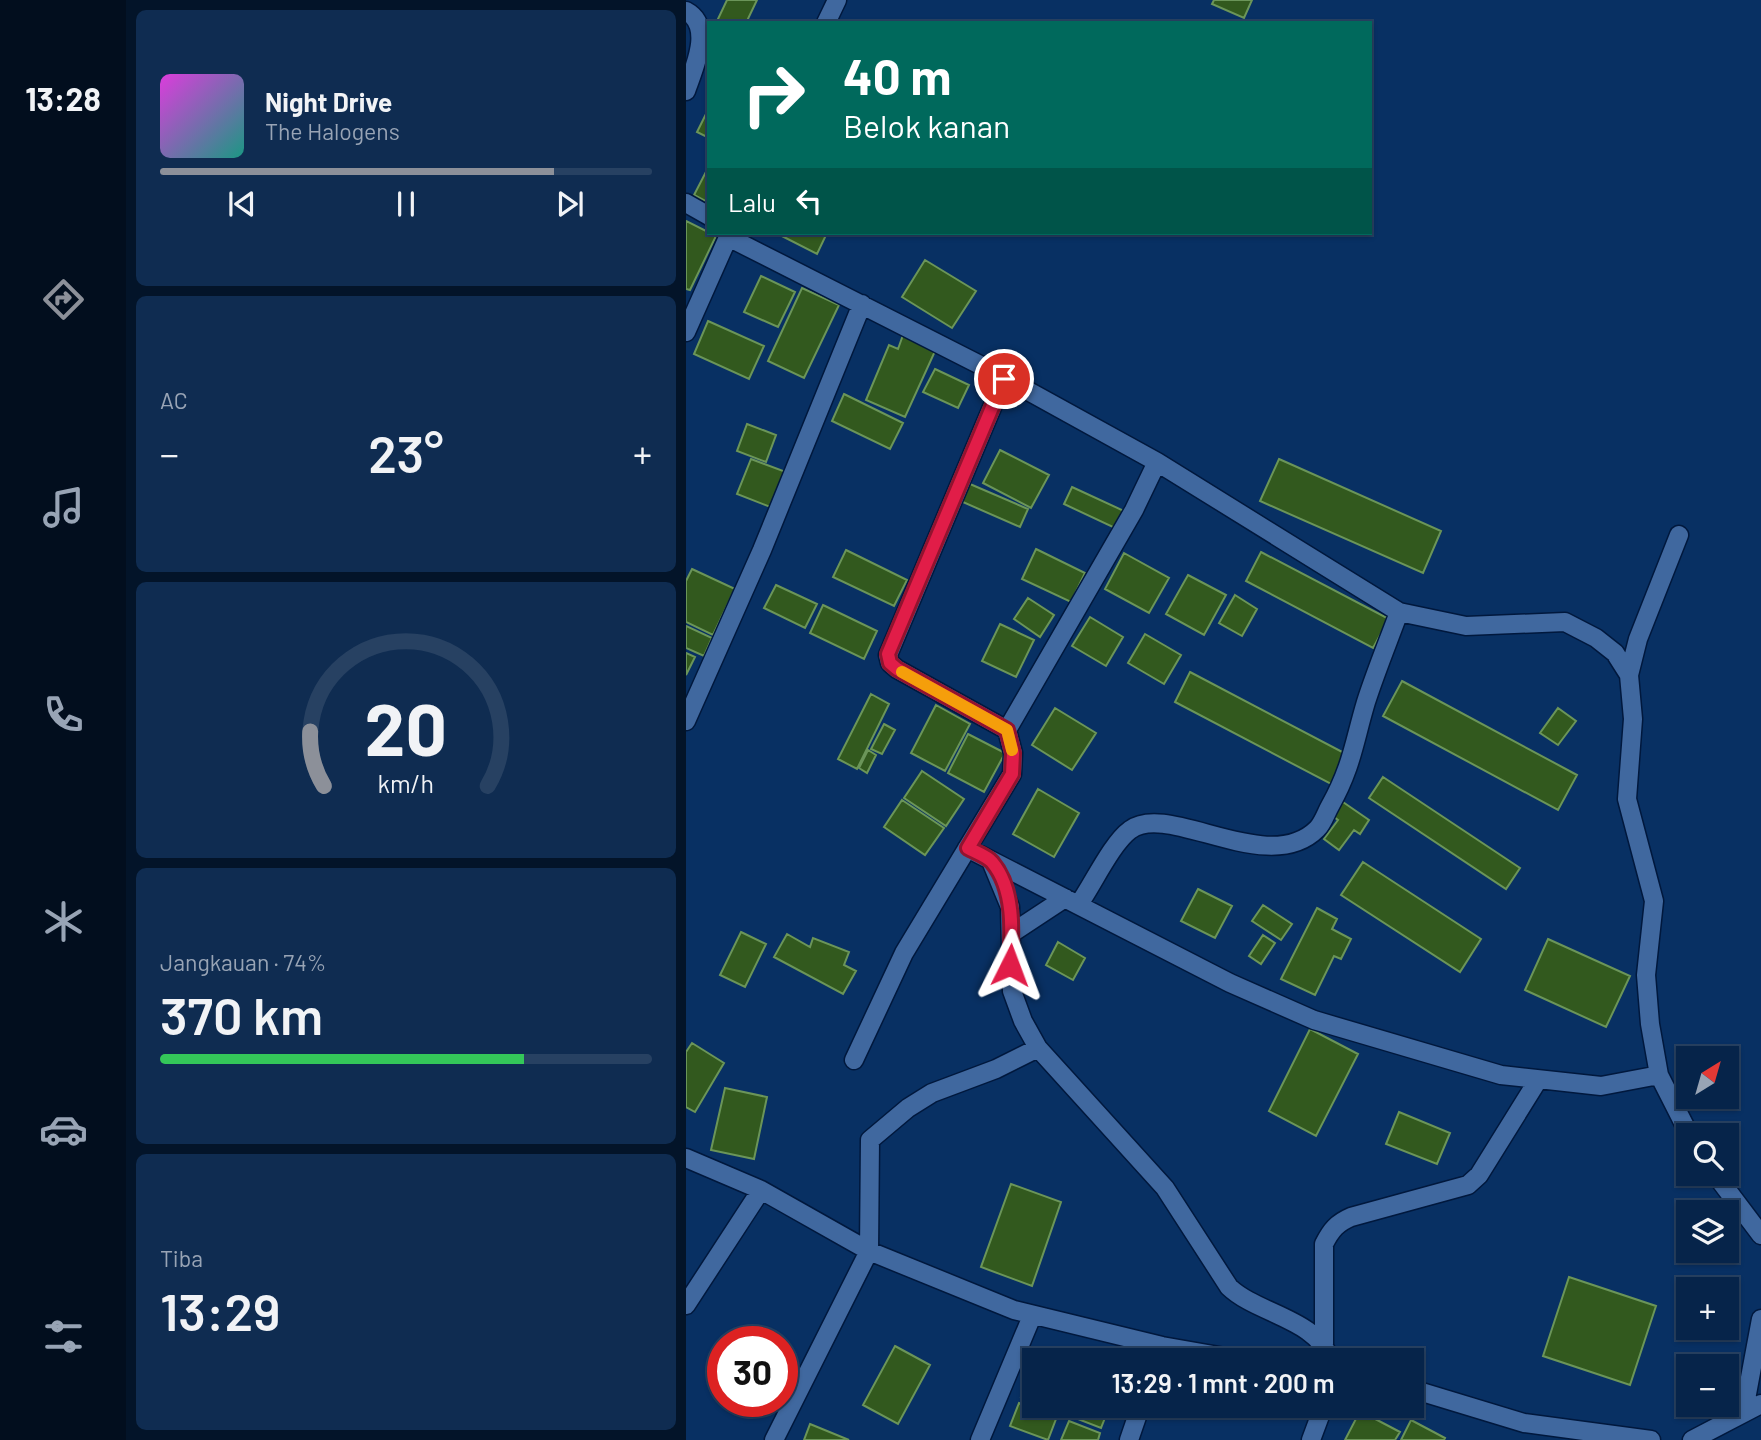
<!DOCTYPE html>
<html lang="id">
<head>
<meta charset="utf-8">
<style>
  :root { --surface:#06244a; --page:#0f2c51; --text:#f1f3f6; --muted:#98a4b5; --line:#274162; --accent:#8c9099 }
  body { margin:0; font-family:Barlow,sans-serif; background:var(--page); color:var(--text); height:100vh; display:flex; flex-direction:column; font-size:26px; white-space:nowrap }
  * { box-sizing:border-box; margin:0 }
  p { font-size:23px; color:var(--muted) }
  .icon { flex:none; width:38px; height:38px; fill:none; stroke:currentColor; stroke-width:2; stroke-linecap:round; stroke-linejoin:round }
  .map { position:relative; flex:1; overflow:hidden }
  .drawer { display:flex; flex-direction:column; gap:10px; padding:10px; background:#031429; width:560px }
  .drawer>* { flex:none }
  .top-card { position:absolute; left:21px; top:21px; width:665px; height:214px; border-radius:0px; box-shadow:0 2px 5px #0004,0 0 0 2px var(--line); background:#00695c; color:#fff; overflow:hidden }
  .needle { width:46px; rotate:37deg }
  .fabs { position:absolute; left:990px; top:1046px; display:grid; gap:14px }
  .fabs a { display:grid; place-items:center; width:63px; height:63px; border-radius:0px; background:var(--surface); box-shadow:0 2px 5px #0004,0 0 0 2px var(--line); font-size:35px }
  .speed { position:absolute; left:21px; top:1326px; display:flex; gap:14px; font-size:35px; font-weight:700; text-align:center }
  .speed>* { display:grid; place-content:center; width:91px; height:91px; border-radius:50%; background:var(--surface); box-shadow:0 2px 5px #0004,0 0 0 2px var(--line); line-height:1 }
  .speed .limit { border:10px solid #d22; background:#fff; color:#111 }
  .pin { position:absolute; display:grid; place-items:center; width:60px; height:60px; color:#fff; margin:-30px; border:4px solid #fff; border-radius:50%; box-shadow:0 2px 7px #0007 }
  .me { position:absolute; width:77px; margin:-38px; rotate:3deg; stroke-linejoin:round; filter:drop-shadow(0 0 5px #0008) }
  .turn { display:flex; align-items:center; gap:24px; height:147px; padding:0 21px; font-size:32px }
  .turn .icon { width:91px; height:91px; stroke-width:2.5 }
  .turn b { display:block; font-size:49px; line-height:60px }
  .then { display:flex; align-items:center; height:66px; padding:0 21px; background:#0003; gap:14px; font-size:26px }
  .big { font-size:52px; font-weight:600; line-height:1.1 }
  .drawer .tile { flex:1; display:flex; flex-direction:column; justify-content:center; gap:10px; min-width:0; padding:0 24px; border-radius:10px; background:var(--page) }
  .drawer .dial { align-items:center; gap:0 }
  .dial svg { height:182px; overflow:visible; fill:none; stroke:var(--line); stroke-width:7; stroke-linecap:round; text-anchor:middle }
  .dial text { fill:var(--text); stroke:none }
  .song { display:flex; align-items:center; gap:21px }
  .cover { width:84px; height:84px; border-radius:10px; background:linear-gradient(135deg,hsl(300 70% 55%),hsl(170 70% 35%)) }
  .played { height:7px; border-radius:4px; background:linear-gradient(90deg,var(--accent) 80%,var(--line) 80%) }
  .keys { display:flex; justify-content:space-around; direction:ltr }
  .heat { display:flex; justify-content:space-between; align-items:center; font-size:38px; direction:ltr }
  .charge { height:10px; border-radius:5px; background:linear-gradient(90deg,#34c759 74%,var(--line) 0) }
  .trip { position:absolute; left:336px; top:1348px; width:402px; height:70px; border-radius:0px; background:var(--surface); box-shadow:0 2px 5px #0004,0 0 0 2px var(--line); font-weight:600; line-height:70px; text-align:center }
  main { display:flex; flex:1; min-height:0 }
  .menu { display:flex; flex-direction:column; width:126px; justify-content:space-around; align-items:center; background:#020e1e; color:var(--muted) }
  .menu .icon { width:49px; height:49px }
  .menu .active { color:var(--accent) }
  .menu b { font-size:32px; color:var(--text) }
  .map>svg:first-child { display:block }
  .building { fill:#32591e; stroke:#6b9559; stroke-width:2 }
  .lines { fill:none; stroke-linecap:round; stroke-linejoin:round }
  .minor-casing { stroke:#00183d; stroke-width:21 }
  .minor { stroke:#40689f; stroke-width:18 }
  .route-casing { stroke:#92132f; stroke-width:18 }
  .route { stroke:#e11d48; stroke-width:12 }
  .slow { stroke:#f59e0b; stroke-width:12 }
</style>
</head>
<body>
<main>
<nav class="menu">
<b>13:28</b>
<svg class="icon active" aria-label="directions" viewBox="0 0 24 24"><path d="M12 3l9 9-9 9-9-9zM9 14v-3h6M13 9l2 2-2 2"/></svg>
<svg class="icon" aria-label="music" viewBox="0 0 24 24"><path d="M9 18V5l10-2v13"/><circle cx="6" cy="18" r="3"/><circle cx="16" cy="16" r="3"/></svg>
<svg class="icon" aria-label="phone" viewBox="0 0 24 24"><path d="M5 4h4l2 5-3 2q2 4 5 5l2-3 5 2v4C11 20 4 13 5 4z"/></svg>
<svg class="icon" aria-label="climate" viewBox="0 0 24 24"><path d="M12 3v18M4 7l16 10M4 17L20 7"/></svg>
<svg class="icon" aria-label="car" viewBox="0 0 24 24"><path d="M5 17H2v-5l4-1 3-4h7l3 4 3 1v5h-3M9 17h6M6 11h13"/><circle cx="7" cy="17" r="2"/><circle cx="17" cy="17" r="2"/></svg>
<svg class="icon" aria-label="filters" viewBox="0 0 24 24"><path d="M4 7h16M4 17h16"/><circle cx="9" cy="7" r="2"/><circle cx="15" cy="17" r="2"/></svg>
</nav>
<section class="drawer">
<div class="tile">
<div class="song"><i class="cover"></i><div><b>Night Drive</b><p>The Halogens</p></div></div>
<div class="played"></div>
<div class="keys"><svg class="icon" aria-label="previous" viewBox="0 0 24 24"><path d="M18 5L8 12l10 7zM5 5v14"/></svg><svg class="icon" aria-label="pause" viewBox="0 0 24 24"><path d="M8 5v14M16 5v14"/></svg><svg class="icon" aria-label="next" viewBox="0 0 24 24"><path d="M6 5l10 7-10 7zM19 5v14"/></svg></div>
</div>
<div class="tile"><p>AC</p>
<div class="heat"><a>−</a><b class="big">23°</b><a>+</a></div>
</div>
<div class="tile dial"><svg viewBox="0 0 100 80">
<path d="M14 69A42 42 0 1 1 86 69"/>
<path d="M14 69A42 42 0 0 1 8 45" stroke="#8c9099"/>
<text x="50" y="56" font-size="32" font-weight="700">20</text>
<text x="50" y="72" font-size="11">km/h</text>
</svg></div>
<div class="tile"><p>Jangkauan · 74%</p><b class="big">370 km</b><div class="charge"></div></div>
<div class="tile"><p>Tiba</p><b class="big">13:29</b></div>
</section>
<div class="map">
<svg width="1075" height="1440" viewBox="0 0 1075 1440">
  <rect width="100%" height="100%" fill="#083063"/>
  <path class="building" d="M 41,0 L 71,0 L 60,23 L 35,23 L 31,21 Z
    M 528,0 L 566,0 L 558,18 L 526,4 Z
    M 23,108 L 23,138 L 11,132 Z
    M 23,166 L 23,203 L 8,195 Z
    M 0,221 L 30,236 L 4,290 L 0,289 Z
    M 90,233 L 141,233 L 131,254 Z
    M 239,260 L 290,291 L 266,328 L 216,297 Z
    M 75,276 L 109,292 L 92,327 L 58,312 Z
    M 116,288 L 153,305 L 118,378 L 82,361 Z
    M 22,321 L 78,346 L 63,379 L 8,354 Z
    M 217,335 L 250,349 L 219,417 L 180,400 L 203,345 L 212,349 Z
    M 249,369 L 283,385 L 272,408 L 237,392 Z
    M 158,394 L 217,423 L 204,449 L 146,421 Z
    M 61,424 L 90,435 L 80,462 L 51,451 Z
    M 314,450 L 363,475 L 345,508 L 297,483 Z
    M 65,459 L 100,472 L 87,508 L 51,494 Z
    M 593,459 L 755,531 L 737,573 L 574,501 Z
    M 277,481 L 342,509 L 334,527 L 270,499 Z
    M 386,487 L 438,511 L 429,528 L 378,504 Z
    M 350,549 L 399,573 L 385,602 L 336,579 Z
    M 160,550 L 221,580 L 208,606 L 147,577 Z
    M 575,552 L 703,619 L 687,648 L 560,581 Z
    M 438,553 L 483,578 L 463,613 L 419,589 Z
    M 6,569 L 49,589 L 27,635 L 0,622 L 0,581 Z
    M 502,575 L 540,595 L 518,635 L 480,614 Z
    M 90,585 L 131,604 L 119,628 L 78,608 Z
    M 549,595 L 571,609 L 556,636 L 533,623 Z
    M 342,598 L 368,615 L 354,637 L 328,619 Z
    M 137,605 L 191,631 L 178,659 L 124,633 Z
    M 404,617 L 437,637 L 420,666 L 386,646 Z
    M 314,624 L 348,640 L 330,677 L 296,661 Z
    M 0,626 L 26,638 L 18,656 L 0,648 Z
    M 459,634 L 495,655 L 478,684 L 442,663 Z
    M 0,653 L 9,657 L 0,675 Z
    M 504,672 L 662,755 L 647,785 L 489,702 Z
    M 716,681 L 891,775 L 872,810 L 697,716 Z
    M 185,694 L 203,704 L 171,769 L 152,759 Z
    M 250,705 L 284,724 L 259,771 L 225,753 Z
    M 369,708 L 410,733 L 386,770 L 346,745 Z
    M 872,708 L 890,721 L 872,745 L 854,733 Z
    M 198,724 L 209,730 L 196,754 L 185,749 Z
    M 282,734 L 319,753 L 298,792 L 262,773 Z
    M 182,750 L 190,755 L 181,773 L 173,768 Z
    M 236,771 L 278,799 L 260,826 L 218,798 Z
    M 697,777 L 834,868 L 820,889 L 683,798 Z
    M 352,789 L 393,813 L 368,857 L 327,834 Z
    M 216,800 L 258,828 L 239,855 L 198,827 Z
    M 654,800 L 683,820 L 674,834 L 668,830 L 653,850 L 638,839 L 652,820 L 644,814 Z
    M 677,862 L 795,939 L 774,972 L 655,895 Z
    M 512,889 L 546,906 L 529,938 L 495,921 Z
    M 577,905 L 606,924 L 595,940 L 566,921 Z
    M 631,908 L 651,919 L 646,929 L 665,939 L 655,959 L 648,956 L 629,995 L 595,979 Z
    M 55,932 L 80,944 L 59,987 L 34,975 Z
    M 101,934 L 124,947 L 127,938 L 163,952 L 158,965 L 170,971 L 157,994 L 88,957 Z
    M 577,935 L 589,943 L 575,964 L 563,956 Z
    M 862,939 L 944,976 L 920,1027 L 839,990 Z
    M 372,942 L 399,958 L 387,980 L 360,965 Z
    M 624,1029 L 672,1054 L 630,1136 L 583,1111 Z
    M 6,1043 L 38,1063 L 9,1112 L 0,1107 L 0,1052 Z
    M 39,1088 L 81,1097 L 68,1159 L 25,1150 Z
    M 713,1112 L 764,1133 L 751,1164 L 700,1144 Z
    M 325,1184 L 375,1202 L 346,1286 L 295,1267 Z
    M 883,1277 L 970,1306 L 944,1385 L 857,1356 Z
    M 209,1346 L 244,1365 L 212,1424 L 177,1405 Z
    M 348,1361 L 348,1402 L 335,1397 Z
    M 333,1403 L 370,1419 L 362,1440 L 324,1426 Z
    M 388,1405 L 424,1405 L 415,1428 L 384,1416 Z
    M 674,1411 L 714,1432 L 709,1440 L 659,1440 Z
    M 725,1420 L 759,1438 L 758,1440 L 715,1440 Z
    M 383,1421 L 414,1433 L 412,1440 L 375,1440 Z
    M 124,1424 L 163,1440 L 118,1440 Z"/>
  <g class="lines">
    <defs>
      <path id="minor" d="M 0,11 C 28,26 8,68 0,91
        M 140,23 L 151,0
        M 0,203 L 23,216
        M 42,237 L 304,370 L 471,462 L 713,612 L 780,626 L 879,622 L 910,638 L 929,653 L 943,675 L 947,719 L 941,799 L 968,901 L 960,975 L 964,1024 L 973,1075 L 1004,1136
        M 0,332 L 44,233
        M 318,379 L 202,655 L 204,663 L 211,669 L 321,730
        M 943,675 L 952,639 L 993,535
        M 0,721 L 76,550 L 176,304
        M 281,848 L 544,983 L 628,1020 L 815,1075 L 915,1086 L 973,1075
        M 305,861 L 324,907 L 326,991 L 337,1021 L 352,1048 L 479,1188 L 543,1287 C 571,1314 632,1319 644,1360
        M 393,904 C 407,884 426,843 444,830 C 482,801 582,878 631,829 C 637,823 640,813 644,806 C 666,767 668,742 680,702 C 690,671 702,642 713,612
        M 326,933 L 379,898
        M 168,1060 L 218,953 L 326,774 L 327,753 L 321,730 L 448,510 L 471,462
        M 0,1158 L 75,1190 L 183,1251 L 328,1310 L 476,1346 L 556,1360
        M 1029,1174 L 1075,1235
        M 0,1305 L 75,1190
        M 638,1344 L 638,1244 C 645,1230 651,1223 665,1217 L 782,1185 L 793,1175 L 852,1080
        M 726,1389 L 838,1423 L 965,1440
        M 1058,1410 L 1075,1319
        M 88,1440 L 183,1251 L 184,1140 L 222,1108 L 246,1093 L 310,1069 L 352,1048
        M 294,1440 L 346,1316
        M 443,1440 L 455,1405
        M 625,1440 L 638,1405
        M 1006,1440 L 1075,1404"/>
    </defs>
    <use href="#minor" class="minor-casing"/>
    <use href="#minor" class="minor"/>
  </g>
  <g class="lines">
    <defs>
      <path id="route" d="M 318,379 L 202,654 L 204,663 L 211,669 L 321,730 L 327,753 L 326,774 L 282,848 C 289,852 301,856 306,862 C 329,889 326,933 324,965"/>
    </defs>
    <use href="#route" class="route-casing"/>
    <use href="#route" class="route"/>
    <path class="slow" d="M 216,672 L 321,730 L 326,750"/>
  </g>
</svg>
<div class="fabs">
<a><svg class="needle" viewBox="-14 -14 28 28"><path d="M0-13l5 13h-10z" fill="#e53935"/><path d="M0 13l5-13h-10z" fill="#98a4b5"/></svg></a>
<a><svg class="icon" aria-label="search" viewBox="0 0 24 24"><circle cx="10" cy="10" r="6"/><path d="M15 15l6 6"/></svg></a>
<a><svg class="icon" aria-label="layers" viewBox="0 0 24 24"><path d="M12 4l9 5-9 5-9-5zM3 14l9 5 9-5"/></svg></a>
<a>+</a>
<a>−</a>
</div>
<div class="speed"><div class="limit">30</div></div>
<div class="pin" style="left:318px;top:379px;background:#d93025"><svg class="icon" aria-label="arrive" viewBox="0 0 24 24"><path d="M6 21V4h12l-3 4 3 4H6"/></svg></div>
<svg class="me" style="left:324px;top:965px" viewBox="-20 -20 40 40"><path d="M0-17L14 15 0 8-14 15z" fill="#e11d48" stroke="#fff" stroke-width="4"/></svg>
<div class="trip">13:29 · 1 mnt · 200 m</div>
<div class="top-card">
<div class="turn"><svg class="icon" aria-label="right" viewBox="0 0 24 24"><path d="M7 20v-9h11M14 6l5 5-5 5"/></svg><div><b>40 m</b>Belok kanan</div></div>
<div class="then">Lalu<svg class="icon" aria-label="left" viewBox="0 0 24 24"><path d="M17 20v-9H6M10 6l-5 5 5 5"/></svg></div>
</div>
</div>
</main>
</body>
</html>
